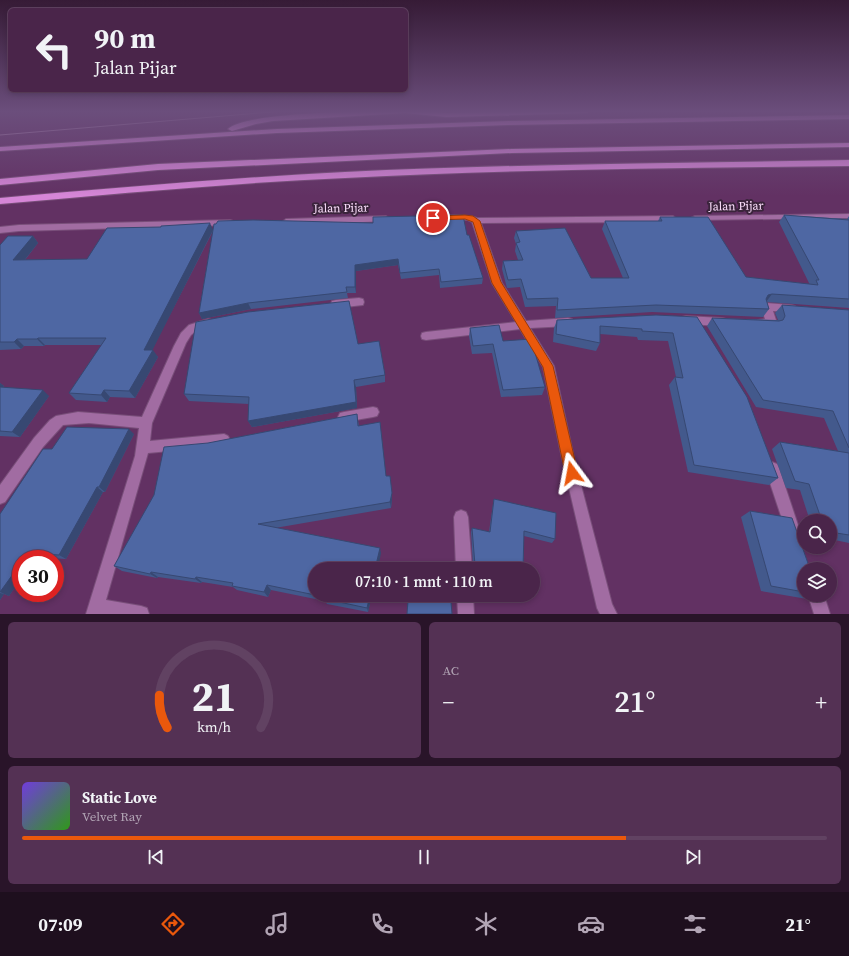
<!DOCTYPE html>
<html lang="id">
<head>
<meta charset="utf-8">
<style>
  :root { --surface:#4a254a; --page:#543154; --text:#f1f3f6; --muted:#b2a5b5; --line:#614262; --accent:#ea580c }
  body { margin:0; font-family:"Source Serif 4",serif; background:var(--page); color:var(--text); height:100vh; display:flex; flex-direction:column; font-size:15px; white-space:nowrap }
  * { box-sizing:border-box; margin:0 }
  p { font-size:13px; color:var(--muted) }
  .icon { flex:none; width:22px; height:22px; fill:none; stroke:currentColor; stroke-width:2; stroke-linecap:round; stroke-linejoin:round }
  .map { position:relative; height:614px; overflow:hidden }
  .side { display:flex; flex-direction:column; gap:8px; padding:8px; background:#291429; flex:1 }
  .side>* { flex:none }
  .top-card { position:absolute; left:8px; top:8px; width:400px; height:84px; border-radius:6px; box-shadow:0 2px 6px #0003,0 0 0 1px var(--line); background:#4a254a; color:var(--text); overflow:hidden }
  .buttons { position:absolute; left:797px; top:514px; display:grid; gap:8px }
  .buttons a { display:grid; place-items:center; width:40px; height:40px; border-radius:50%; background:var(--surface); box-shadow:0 2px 6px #0003,0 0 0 1px var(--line); font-size:20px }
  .speed { position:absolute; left:12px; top:550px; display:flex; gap:8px; font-size:20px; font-weight:700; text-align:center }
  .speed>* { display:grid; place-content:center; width:52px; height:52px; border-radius:50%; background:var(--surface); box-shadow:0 2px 6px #0003,0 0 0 1px var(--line); line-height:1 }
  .speed .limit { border:6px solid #d22; background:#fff; color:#111 }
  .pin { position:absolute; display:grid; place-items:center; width:34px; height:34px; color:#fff; margin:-17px; border:2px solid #fff; border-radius:50%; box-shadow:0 1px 4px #0007 }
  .me { position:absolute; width:44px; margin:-22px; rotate:347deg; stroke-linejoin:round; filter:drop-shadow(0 0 3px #0008) }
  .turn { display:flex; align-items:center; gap:14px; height:84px; padding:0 20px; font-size:18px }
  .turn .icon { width:52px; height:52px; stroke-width:2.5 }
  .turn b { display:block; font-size:28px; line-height:34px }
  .big { font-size:30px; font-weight:600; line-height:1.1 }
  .side .tile { flex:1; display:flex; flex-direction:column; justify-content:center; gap:6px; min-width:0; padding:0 14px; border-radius:6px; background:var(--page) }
  .side .dial { align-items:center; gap:0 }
  .dial svg { height:104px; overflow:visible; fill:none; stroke:var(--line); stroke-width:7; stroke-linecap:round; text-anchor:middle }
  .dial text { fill:var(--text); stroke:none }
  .song { display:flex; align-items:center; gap:12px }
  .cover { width:48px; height:48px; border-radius:6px; background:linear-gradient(135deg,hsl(260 70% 55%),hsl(110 70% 35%)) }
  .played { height:4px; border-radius:2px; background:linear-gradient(90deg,var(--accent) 75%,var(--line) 75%) }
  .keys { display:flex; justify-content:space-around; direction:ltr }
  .heat { display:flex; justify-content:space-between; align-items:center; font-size:22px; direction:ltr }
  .side .tiles { flex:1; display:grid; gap:8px; grid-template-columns:1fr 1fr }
  .tile:last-child { grid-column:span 2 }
  .trip { position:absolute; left:308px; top:562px; width:232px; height:40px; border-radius:20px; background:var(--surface); box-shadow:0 2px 6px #0003,0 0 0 1px var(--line); font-weight:600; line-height:40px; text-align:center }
  .menu { display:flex; height:64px; justify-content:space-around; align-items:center; background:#1e0f1e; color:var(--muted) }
  .menu .icon { width:28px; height:28px }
  .menu .current { color:var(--accent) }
  .menu b { font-size:18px; color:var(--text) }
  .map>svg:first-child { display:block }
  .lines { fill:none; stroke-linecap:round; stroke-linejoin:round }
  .street-casing { stroke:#784e79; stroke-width:2 }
  .highway-casing { stroke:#784e79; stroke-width:2 }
  .street { fill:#a16ca2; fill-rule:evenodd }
  .highway { fill:#d686d7; fill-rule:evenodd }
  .tram { stroke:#ac84ac; stroke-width:1 }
  .wall { fill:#43598c }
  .shaded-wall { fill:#374872 }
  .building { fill:#4e67a3; stroke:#374872 }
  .route { fill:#ea580c; stroke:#983908 }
  .labels { text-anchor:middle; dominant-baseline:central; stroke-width:4; stroke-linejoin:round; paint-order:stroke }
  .street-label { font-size:12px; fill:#fbdefb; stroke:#3a243b }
</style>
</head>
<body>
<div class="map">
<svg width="849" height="614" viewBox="0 0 849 614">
  <rect width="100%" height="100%" fill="#623163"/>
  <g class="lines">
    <defs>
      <path id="street" d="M 849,214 L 849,218 L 695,220 L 691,218 L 695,216 Z
        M 447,215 L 470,216 L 477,218 L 673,216 L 677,219 L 673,222 L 481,223 L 502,283 L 526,321 L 568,318 L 572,319 L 573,322 L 572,325 L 568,326 L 530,328 L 554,366 L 574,458 L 612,604 L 617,614 L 600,614 L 597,608 L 562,458 L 543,367 L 520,329 L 426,340 L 422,339 L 421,336 L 422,333 L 426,332 L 516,322 L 492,283 L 472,222 L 468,220 L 447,219 L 446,217 Z
        M 386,216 L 390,219 L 389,221 L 286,225 L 282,222 L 286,219 Z
        M 230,220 L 233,221 L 234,223 L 233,225 L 19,231 L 0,233 L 0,227 L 19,225 Z
        M 359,298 L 363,299 L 364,302 L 363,305 L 336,308 L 332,307 L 331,304 L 332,301 L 336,300 Z
        M 766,303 L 791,305 L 795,306 L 796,309 L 795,312 L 773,311 L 777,323 L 776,326 L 758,326 L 757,323 L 758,320 L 765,319 L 761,307 L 762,304 Z
        M 686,316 L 722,318 L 726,319 L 727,322 L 726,325 L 722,326 L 686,324 L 682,323 L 681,320 L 682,317 Z
        M 208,319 L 212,320 L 213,323 L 212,326 L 197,330 L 191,335 L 186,343 L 152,423 L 150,441 L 224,434 L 228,436 L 230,440 L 228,444 L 224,446 L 148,453 L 106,600 L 141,606 L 147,608 L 149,614 L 86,614 L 135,456 L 139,428 L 89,423 L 63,425 L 43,447 L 5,502 L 0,504 L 0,485 L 34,438 L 50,420 L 56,416 L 78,412 L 142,417 L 174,346 L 181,333 L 189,325 Z
        M 373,407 L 377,408 L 379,412 L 377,416 L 373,417 L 344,422 L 340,421 L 338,417 L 340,413 L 344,412 Z
        M 772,462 L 777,464 L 779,468 L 800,531 L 798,536 L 793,538 L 788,536 L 786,531 L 765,468 L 767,464 Z
        M 461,510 L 466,512 L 468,517 L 472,569 L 456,569 L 454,517 L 456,512 Z
        M 457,595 L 473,595 L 474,614 L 458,614 Z
        M 808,595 L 824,595 L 830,614 L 814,614 Z"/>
      <path id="highway" d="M 375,111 L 423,111 L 446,113 L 525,111 L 590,111 L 586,113 L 446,117 L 405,113 L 273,121 L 256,124 L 232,131 L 228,129 C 245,113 348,112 375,111 Z
        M 849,115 L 849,119 L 508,125 L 277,133 L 0,151 L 0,147 L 277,129 L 508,121 Z
        M 849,143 L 849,147 L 512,153 L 158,170 L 0,185 L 0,179 L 158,164 L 512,149 Z
        M 849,160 L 849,166 C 681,168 513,169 345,178 C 230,183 115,194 0,204 L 0,198 C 115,188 230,178 345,172 C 513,164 681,163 849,160 Z"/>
    </defs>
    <use href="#street" class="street-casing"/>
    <use href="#highway" class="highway-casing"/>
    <use href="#street" class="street"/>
    <use href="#highway" class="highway"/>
    <path class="tram" d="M 0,135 L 283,111"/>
  </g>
  <path class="wall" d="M 784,215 L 847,219 L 849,216 L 849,308 L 767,302 L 769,309 L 763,317 L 652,312 L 555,318 L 556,306 L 525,307 L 520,287 L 507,288 L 502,269 L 503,261 L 518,260 L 515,251 L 516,244 L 514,238 L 516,231 L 591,278 L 623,278 L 602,229 L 605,221 L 658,221 L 660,217 L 746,277 L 810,285 L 779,222 Z
    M 213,230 L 467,235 L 483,278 L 482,284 L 440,288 L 439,275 L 401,279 L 398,265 L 356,271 L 356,293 L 347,293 L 348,298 L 251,309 L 202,319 L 199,313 L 213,231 L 152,350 L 158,357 L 135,398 L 110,397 L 107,402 L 76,400 L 69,393 L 102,345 L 45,345 L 44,346 L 24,346 L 21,349 L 0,350 L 0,245 L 33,236 L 38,243 L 25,260 L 87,259 Z
    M 782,305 L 849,310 L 849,543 L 830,539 L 830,521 L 810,521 L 800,490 L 786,488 L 772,449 L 780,442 L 838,451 L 824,418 L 756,407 L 707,326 L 712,318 L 778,320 L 775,313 Z
    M 697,317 L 778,478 L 769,485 L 688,472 L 669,385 L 675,377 L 676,377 L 668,341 L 638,340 L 637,337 L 600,334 L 600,343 L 596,351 L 553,342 L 554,328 L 557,320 Z
    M 470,328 L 503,341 L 545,387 L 542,395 L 501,397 L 492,353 L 472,354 L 469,336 Z
    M 358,344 L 385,375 L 385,382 L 356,387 L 357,408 L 252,427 L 248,421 L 249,404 L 189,401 L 184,394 Z
    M 0,383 L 4,386 L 2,388 L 49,396 L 20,437 L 0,436 Z
    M 357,414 L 359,426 L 386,476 L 392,500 L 391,508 L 275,528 L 381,553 L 315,595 L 372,595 L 368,612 L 327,604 L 325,601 L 271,590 L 268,597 L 237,590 L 233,587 L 202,582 L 201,583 L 158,577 L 157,578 L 122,571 L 114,566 L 208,443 Z
    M 134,434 L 105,492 L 103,492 L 66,559 L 36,557 L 34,559 L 21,559 L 21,578 L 9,596 L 4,594 L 0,600 L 0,514 L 52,449 Z
    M 494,499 L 555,539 L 552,543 L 524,536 L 523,569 L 471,569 L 472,567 L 473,566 L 471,532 L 472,528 L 489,532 L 493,504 Z
    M 750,511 L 804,569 L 804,595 L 818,595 L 807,599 L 761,591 L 741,517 Z
    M 476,595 L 488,595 L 487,597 Z"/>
  <path class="shaded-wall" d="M 210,223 L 213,230 L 149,357 L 144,350 Z
    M 33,236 L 38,243 L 19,267 L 13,260 Z
    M 398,259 L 398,265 L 356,271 L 356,293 L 355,287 L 355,265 Z
    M 772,294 L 766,302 L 762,303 L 768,295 Z
    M 248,303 L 251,309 L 202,319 L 199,313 Z
    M 38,338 L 45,345 L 44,346 L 37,339 Z
    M 17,339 L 24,346 L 21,349 L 14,342 Z
    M 153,350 L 158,357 L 135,398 L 129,391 Z
    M 354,380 L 356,387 L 357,408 L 252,427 L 248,421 Z
    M 0,383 L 4,386 L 0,390 Z
    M 43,390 L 49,396 L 20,437 L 12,432 Z
    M 104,390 L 110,397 L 107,402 L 101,395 Z
    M 129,429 L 134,434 L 105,492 L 99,487 Z
    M 390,476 L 392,500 L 391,508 L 390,502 Z
    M 97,487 L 103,492 L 66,559 L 59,555 Z
    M 380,548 L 381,553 L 378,569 L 375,569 Z
    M 28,553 L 36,557 L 34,559 L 24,559 Z
    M 21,563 L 21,578 L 9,596 L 0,592 Z
    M 151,572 L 158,577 L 157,578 L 150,574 Z
    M 196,577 L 202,582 L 201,583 L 195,579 Z
    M 267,585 L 271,590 L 268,597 L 264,592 Z
    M 0,593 L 4,594 L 0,600 Z
    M 370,595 L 372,595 L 368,612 L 367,608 Z"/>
  <path class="building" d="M 463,215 L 467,235 L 469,235 L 483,278 L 441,282 L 439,269 L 400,273 L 398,259 L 355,265 L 355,287 L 346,287 L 347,292 L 248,303 L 199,313 L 214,224 L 216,224 L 218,221 L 253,220 L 373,223 L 373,217 Z
    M 784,215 L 849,220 L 849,299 L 772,294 L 768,295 L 766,299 L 769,309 L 656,305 L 557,310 L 558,298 L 527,299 L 521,279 L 508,280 L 503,261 L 523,260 L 516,243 L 520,242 L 516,231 L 565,228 L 591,278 L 629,278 L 605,221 L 662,221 L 660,217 L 708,217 L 746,277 L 818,285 L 816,280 L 819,280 Z
    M 210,223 L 144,350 L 153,350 L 129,391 L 104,390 L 101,395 L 69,393 L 106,338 L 38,338 L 37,339 L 17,339 L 14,342 L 0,342 L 0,245 L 8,236 L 33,236 L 13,260 L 87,259 L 107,228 L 161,227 L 161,226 Z
    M 349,301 L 358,344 L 379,341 L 385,375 L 354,380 L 356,402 L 248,421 L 249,397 L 184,394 L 196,322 L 248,312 Z
    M 782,305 L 849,310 L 849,448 L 833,411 L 763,400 L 712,318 L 779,321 L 783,320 L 785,316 Z
    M 656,315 L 697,317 L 747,397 L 778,478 L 694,465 L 675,377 L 683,378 L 673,333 L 642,331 L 642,329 L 600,326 L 600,343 L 556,334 L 557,320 Z
    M 499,325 L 503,341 L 531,339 L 545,387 L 503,390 L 493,344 L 473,346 L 470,328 Z
    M 0,387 L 43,390 L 12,432 L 0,431 Z
    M 357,414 L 358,426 L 380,422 L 386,476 L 390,476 L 392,493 L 390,502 L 258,524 L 380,548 L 375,569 L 315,569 L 315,595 L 267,585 L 264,592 L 232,586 L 233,583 L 196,577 L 195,579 L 151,572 L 150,574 L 114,566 L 154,495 L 164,447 L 208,443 Z
    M 67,427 L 129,429 L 99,487 L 97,487 L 59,555 L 28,553 L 24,559 L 21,559 L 21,563 L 0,592 L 0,514 L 4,508 L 43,449 L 52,449 Z
    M 780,442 L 849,453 L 849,535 L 830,532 L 830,521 L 822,521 L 809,484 L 795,481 Z
    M 494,499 L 556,513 L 555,539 L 524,531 L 523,569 L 472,569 L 472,567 L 475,565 L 472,528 L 490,532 Z
    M 750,511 L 792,518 L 810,569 L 804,569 L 804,592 L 771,586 Z
    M 315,595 L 370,595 L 367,608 L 325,599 L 325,597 Z
    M 408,601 L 451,602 L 452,614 L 407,614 Z"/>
  <linearGradient id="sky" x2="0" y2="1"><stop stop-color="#361b36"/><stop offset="0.57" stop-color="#6b4e7c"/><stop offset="1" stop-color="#6b4e7c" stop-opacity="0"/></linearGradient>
  <rect width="849" height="196" fill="url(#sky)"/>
  <path class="route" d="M 465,215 L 473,216 L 480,221 L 501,282 L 553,366 L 578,473 L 576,477 L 572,478 L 567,477 L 565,473 L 543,367 L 492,283 L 473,222 L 465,219 L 433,220 L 429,218 L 433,216 Z"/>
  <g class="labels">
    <g class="street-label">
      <text transform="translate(736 206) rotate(-1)">Jalan Pijar</text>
      <text transform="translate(341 208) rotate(-1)">Jalan Pijar</text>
    </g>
  </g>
</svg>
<div class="buttons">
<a><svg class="icon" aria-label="search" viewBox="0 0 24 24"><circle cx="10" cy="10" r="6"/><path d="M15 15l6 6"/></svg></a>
<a><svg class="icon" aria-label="layers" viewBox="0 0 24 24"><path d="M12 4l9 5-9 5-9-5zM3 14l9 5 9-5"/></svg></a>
</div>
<div class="speed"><div class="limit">30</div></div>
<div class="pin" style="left:433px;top:218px;background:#d93025"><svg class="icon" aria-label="arrive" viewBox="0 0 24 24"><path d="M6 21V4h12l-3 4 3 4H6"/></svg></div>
<svg class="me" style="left:572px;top:473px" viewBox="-20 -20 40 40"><path d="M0-17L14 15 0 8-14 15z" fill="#ea580c" stroke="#fff" stroke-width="4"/></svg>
<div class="trip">07:10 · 1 mnt · 110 m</div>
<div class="top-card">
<div class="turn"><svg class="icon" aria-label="left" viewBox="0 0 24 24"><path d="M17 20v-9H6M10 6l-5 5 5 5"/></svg><div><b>90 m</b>Jalan Pijar</div></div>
</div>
</div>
<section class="side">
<div class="tiles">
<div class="tile dial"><svg viewBox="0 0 100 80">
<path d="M14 69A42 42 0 1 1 86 69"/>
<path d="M14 69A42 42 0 0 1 8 44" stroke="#ea580c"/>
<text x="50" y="56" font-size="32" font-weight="700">21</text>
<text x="50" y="72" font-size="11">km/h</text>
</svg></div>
<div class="tile"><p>AC</p>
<div class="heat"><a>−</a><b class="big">21°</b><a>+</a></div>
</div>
<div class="tile">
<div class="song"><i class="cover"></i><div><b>Static Love</b><p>Velvet Ray</p></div></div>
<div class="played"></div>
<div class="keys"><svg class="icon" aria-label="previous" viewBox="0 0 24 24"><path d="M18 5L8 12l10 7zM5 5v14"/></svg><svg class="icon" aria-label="pause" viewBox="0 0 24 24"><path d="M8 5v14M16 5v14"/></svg><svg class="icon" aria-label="next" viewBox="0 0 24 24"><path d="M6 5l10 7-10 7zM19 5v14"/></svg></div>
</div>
</div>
</section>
<nav class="menu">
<b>07:09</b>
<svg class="icon current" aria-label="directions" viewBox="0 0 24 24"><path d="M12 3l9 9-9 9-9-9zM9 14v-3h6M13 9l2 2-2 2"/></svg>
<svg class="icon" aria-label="music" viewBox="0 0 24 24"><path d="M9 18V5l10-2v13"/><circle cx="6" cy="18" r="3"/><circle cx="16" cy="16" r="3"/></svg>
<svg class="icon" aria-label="phone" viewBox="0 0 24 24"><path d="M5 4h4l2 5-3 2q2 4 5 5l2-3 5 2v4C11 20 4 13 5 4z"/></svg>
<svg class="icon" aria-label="climate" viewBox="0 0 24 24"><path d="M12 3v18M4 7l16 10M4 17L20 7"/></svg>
<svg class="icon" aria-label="car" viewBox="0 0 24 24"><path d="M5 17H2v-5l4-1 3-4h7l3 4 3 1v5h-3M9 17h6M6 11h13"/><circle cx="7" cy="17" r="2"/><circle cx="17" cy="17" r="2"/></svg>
<svg class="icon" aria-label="filters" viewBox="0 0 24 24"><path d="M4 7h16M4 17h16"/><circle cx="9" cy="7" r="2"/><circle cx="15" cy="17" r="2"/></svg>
<b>21°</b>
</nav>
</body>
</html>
